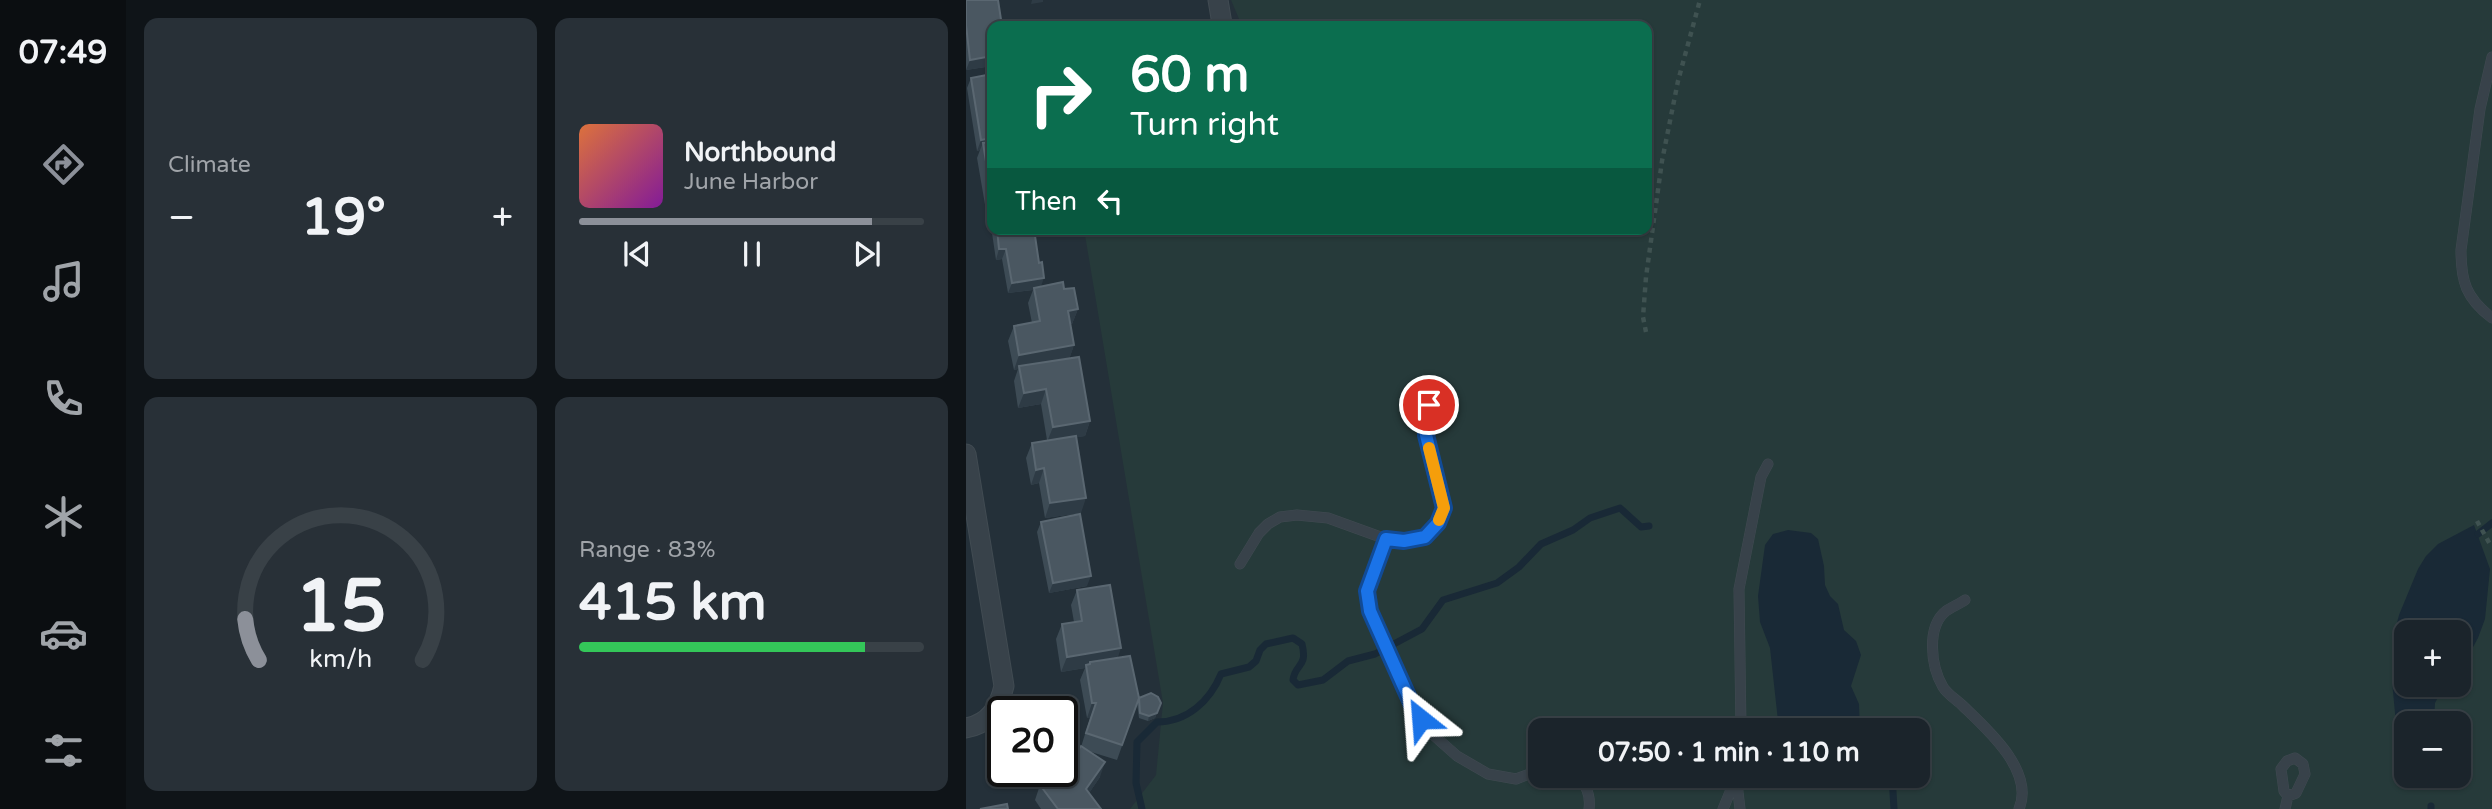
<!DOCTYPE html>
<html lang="en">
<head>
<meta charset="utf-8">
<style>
  :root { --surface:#1b242b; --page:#283037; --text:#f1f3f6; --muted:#a0a4a9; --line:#394147; --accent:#8c9099 }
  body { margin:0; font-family:"Varela Round",sans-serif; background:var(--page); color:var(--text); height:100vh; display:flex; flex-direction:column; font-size:26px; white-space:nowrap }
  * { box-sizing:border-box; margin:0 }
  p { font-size:23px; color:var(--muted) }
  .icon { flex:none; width:38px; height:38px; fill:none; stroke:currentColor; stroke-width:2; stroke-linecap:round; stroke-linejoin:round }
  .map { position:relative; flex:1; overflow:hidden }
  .drawer { display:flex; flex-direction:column; gap:18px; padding:18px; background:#0f1418; width:840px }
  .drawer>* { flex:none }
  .guide { position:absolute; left:21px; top:21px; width:665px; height:214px; border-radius:14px; box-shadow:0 2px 5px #0004,0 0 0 2px var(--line); background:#0b6e4f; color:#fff; overflow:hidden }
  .fabs { position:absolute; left:1428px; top:620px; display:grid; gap:14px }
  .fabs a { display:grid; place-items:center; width:77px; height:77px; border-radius:14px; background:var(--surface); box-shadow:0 2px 5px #0004,0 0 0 2px var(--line); font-size:35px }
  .speed { position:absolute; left:21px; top:696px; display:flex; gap:14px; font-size:35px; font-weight:700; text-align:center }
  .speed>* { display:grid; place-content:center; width:91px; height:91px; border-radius:50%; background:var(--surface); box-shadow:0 2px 5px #0004,0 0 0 2px var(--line); line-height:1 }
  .speed .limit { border:4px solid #111; border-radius:10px; background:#fff; color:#111 }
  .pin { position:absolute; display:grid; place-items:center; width:60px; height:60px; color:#fff; margin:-30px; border:4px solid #fff; border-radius:50%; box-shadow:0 2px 7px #0007 }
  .me { position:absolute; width:77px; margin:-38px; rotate:332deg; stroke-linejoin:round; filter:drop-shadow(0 0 5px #0008) }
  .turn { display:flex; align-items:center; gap:24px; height:147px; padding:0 28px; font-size:32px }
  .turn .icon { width:91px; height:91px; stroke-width:2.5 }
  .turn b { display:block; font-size:49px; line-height:60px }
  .then { display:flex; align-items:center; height:66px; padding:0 28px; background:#0003; gap:14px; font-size:26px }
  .big { font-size:52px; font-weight:700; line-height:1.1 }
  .drawer .card { flex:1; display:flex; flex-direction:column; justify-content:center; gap:10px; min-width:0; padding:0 24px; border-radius:14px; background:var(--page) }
  .drawer .dial { align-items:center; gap:0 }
  .dial svg { height:182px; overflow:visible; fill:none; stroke:var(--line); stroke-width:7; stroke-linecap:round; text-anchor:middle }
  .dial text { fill:var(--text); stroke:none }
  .song { display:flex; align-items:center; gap:21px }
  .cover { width:84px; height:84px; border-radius:10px; background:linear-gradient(135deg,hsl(20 70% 55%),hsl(290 70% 35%)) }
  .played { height:7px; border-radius:4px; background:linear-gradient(90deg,var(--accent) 85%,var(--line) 85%) }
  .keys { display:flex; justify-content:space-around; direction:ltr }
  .heat { display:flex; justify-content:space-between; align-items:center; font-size:38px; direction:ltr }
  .charge { height:10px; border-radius:5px; background:linear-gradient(90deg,#34c759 83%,var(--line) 0) }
  .drawer .tiles { flex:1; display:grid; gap:18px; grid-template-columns:repeat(2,1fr) }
  .trip { position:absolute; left:562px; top:718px; width:402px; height:70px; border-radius:14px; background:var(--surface); box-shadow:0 2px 5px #0004,0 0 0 2px var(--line); font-weight:700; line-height:70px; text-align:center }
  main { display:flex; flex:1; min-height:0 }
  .tabs { display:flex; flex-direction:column; width:126px; justify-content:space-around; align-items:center; background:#0b0e11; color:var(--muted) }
  .tabs .icon { width:49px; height:49px }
  .tabs .on { color:var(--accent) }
  .tabs b { font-size:32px; color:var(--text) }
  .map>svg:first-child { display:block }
  .green { fill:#263a3a; fill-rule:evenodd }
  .water { fill:#192936 }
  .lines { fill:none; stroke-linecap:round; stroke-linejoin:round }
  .stream { stroke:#192936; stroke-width:7 }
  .service-casing { stroke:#414b52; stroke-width:11 }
  .minor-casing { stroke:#414b52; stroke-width:21 }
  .path { stroke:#3f5251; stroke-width:4.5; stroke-dasharray:5 5; stroke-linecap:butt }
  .service { stroke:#38424a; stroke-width:10 }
  .minor { stroke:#38424a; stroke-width:19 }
  .wall { fill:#3d4b55 }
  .shaded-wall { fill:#2e3b45 }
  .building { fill:#4a5761; stroke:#5a6771; stroke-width:2 }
  .route-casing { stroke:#114b97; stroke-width:18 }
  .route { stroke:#1a73e8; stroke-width:12 }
  .slow { stroke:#f59e0b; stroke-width:12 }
</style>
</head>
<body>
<main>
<nav class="tabs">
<b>07:49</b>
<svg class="icon on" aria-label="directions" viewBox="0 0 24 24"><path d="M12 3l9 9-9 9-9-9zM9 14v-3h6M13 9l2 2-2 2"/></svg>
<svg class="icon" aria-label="music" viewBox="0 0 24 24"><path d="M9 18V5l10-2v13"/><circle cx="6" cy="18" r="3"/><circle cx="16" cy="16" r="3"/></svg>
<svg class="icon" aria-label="phone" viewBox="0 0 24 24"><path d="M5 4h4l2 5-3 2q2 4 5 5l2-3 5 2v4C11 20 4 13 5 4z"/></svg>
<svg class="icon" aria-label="climate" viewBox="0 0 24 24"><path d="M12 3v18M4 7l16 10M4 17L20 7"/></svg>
<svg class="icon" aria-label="car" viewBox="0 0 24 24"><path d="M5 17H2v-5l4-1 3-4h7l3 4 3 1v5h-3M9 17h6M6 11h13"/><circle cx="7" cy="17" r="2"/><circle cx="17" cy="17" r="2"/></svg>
<svg class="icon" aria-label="filters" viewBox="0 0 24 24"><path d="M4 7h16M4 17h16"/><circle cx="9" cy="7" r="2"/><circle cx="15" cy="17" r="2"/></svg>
</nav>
<section class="drawer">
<div class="tiles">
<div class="card"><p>Climate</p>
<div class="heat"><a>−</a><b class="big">19°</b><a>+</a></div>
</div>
<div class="card">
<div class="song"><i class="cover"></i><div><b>Northbound</b><p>June Harbor</p></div></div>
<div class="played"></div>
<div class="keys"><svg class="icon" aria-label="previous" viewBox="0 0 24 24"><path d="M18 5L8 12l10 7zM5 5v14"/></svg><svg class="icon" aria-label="pause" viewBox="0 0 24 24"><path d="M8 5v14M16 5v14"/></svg><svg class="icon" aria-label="next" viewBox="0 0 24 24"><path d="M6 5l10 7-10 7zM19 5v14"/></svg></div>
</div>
<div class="card dial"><svg viewBox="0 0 100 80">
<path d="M14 69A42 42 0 1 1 86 69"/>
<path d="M14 69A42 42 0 0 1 8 51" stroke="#8c9099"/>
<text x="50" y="56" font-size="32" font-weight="700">15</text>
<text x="50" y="72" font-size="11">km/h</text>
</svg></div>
<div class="card"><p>Range · 83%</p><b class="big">415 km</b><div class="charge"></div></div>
</div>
</section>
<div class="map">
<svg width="1526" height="809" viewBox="0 0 1526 809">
  <rect width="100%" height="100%" fill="#243039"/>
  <path class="green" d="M 265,0 L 1526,0 L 1526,809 L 164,809 L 190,775 L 197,703 L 118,229 L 681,229 L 681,26 L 276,26 ZM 1440,632 L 1493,632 L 1493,684 L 1440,684 ZM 1440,723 L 1493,723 L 1493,775 L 1440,775 ZM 574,730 L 952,730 L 952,775 L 574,775 Z"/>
  <path class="water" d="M 1508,525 L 1524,569 L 1519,619 L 1512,638 L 1500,660 L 1493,668 L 1493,632 L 1440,632 L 1440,684 L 1479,684 L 1469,703 L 1468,723 L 1440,723 L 1440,775 L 1476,775 L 1473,784 L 1438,781 L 1440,775 L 1433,756 L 1426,681 L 1426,642 L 1433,615 L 1452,569 L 1460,556 L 1472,544 Z
    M 822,530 L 845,533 L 852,539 L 858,566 L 859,585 L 864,596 L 872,604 L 878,630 L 890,641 L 895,655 L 885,686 L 893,704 L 894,730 L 816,730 L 812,721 L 804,648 L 794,622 L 792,596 L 799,545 L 807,534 Z"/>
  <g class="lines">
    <path class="stream" d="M 1512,534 L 1526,523
      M 926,775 L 928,809
      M 176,809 L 170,783 L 171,742 L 191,722 C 221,722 244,701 255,674 L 283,667 L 290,661 L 294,650 L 300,644 L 327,638 L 336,644 C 342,668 329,663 327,680 L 332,685 L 357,680 L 382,661 L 409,654 L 456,629 L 477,600 L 531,583 L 553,567 L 575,544 L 607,530 L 624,518 L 654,508 L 675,527 L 683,526
      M 1465,809 L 1465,806"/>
    <defs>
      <path id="service" d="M 1526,57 L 1514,109 L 1495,250 C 1495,282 1500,298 1526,318
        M 420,539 L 401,591 L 403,611 L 446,705 L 464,732 L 491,756 L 522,774 L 550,779 L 574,770
        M 274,564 L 293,533 L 302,524 L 314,517 L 331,515 L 362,518 L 420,539 L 438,541 L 459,537 L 472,523 L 478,508 L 460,435 L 463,405
        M 999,600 C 993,604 986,607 980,611 C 960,627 965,667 977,687 C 981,694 991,700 997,706 C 1021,729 1069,771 1053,809
        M 775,730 L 773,589 L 795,477 L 802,464
        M 609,775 C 620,784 625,794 623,809
        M 770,775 L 774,809
        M 757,809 L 769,780
        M 1319,809 L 1322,796 L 1318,791 L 1315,769 L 1321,761 L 1329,758 L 1337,764 L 1339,774 L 1330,793 L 1322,796"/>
      <path id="minor" d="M 252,0 L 256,24
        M 0,454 L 38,686 C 33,708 23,724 0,728"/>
    </defs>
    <use href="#service" class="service-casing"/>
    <use href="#minor" class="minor-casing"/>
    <path class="path" d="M 680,332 L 677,317 L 680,277 L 696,161 L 712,81 L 734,0
      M 1511,521 L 1525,546"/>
    <use href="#service" class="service"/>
    <use href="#minor" class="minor"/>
  </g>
  <path class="wall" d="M 0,0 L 26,26 L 26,66 L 0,70 Z
    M 26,74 L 26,221 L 22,222 L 11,158 L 14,150 L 11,151 L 1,88 L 5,78 Z
    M 28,229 L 68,229 L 75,287 L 98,289 L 112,309 L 106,324 L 104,324 L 108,345 L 103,359 L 124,421 L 119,436 L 111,437 L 115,513 L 79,518 L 73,483 L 65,485 L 60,458 L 66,443 L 81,440 L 75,404 L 52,408 L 48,381 L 52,369 L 48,370 L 42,341 L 48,326 L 66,323 L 62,303 L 67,290 L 42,293 L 36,259 L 30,260 L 26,233 Z
    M 75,522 L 121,586 L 83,593 L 71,532 Z
    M 111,590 L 152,658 L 173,698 L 151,760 L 122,751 L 134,777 L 123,793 L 134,809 L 75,809 L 69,800 L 74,785 L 100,767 L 115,747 L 124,718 L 121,718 L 114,680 L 119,668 L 95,672 L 90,639 L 96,624 L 108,622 L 105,605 Z
    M 173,698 L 195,703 L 189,718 L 182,721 L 173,718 L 171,703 Z"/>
  <path class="shaded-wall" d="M 66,0 L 77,0 L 77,2 L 65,4 Z
    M 26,56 L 26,66 L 0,70 L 4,60 Z
    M 26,138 L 26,148 L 17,143 L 14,150 L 11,151 L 15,140 Z
    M 26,211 L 26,221 L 22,222 Z
    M 33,249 L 40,249 L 36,259 L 30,260 Z
    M 78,278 L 74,289 L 42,293 L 46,283 Z
    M 112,309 L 106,324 L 96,326 L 102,311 Z
    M 108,345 L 103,360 L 53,366 L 52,369 L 48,370 L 53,355 Z
    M 80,389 L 75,404 L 52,408 L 58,393 Z
    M 124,421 L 119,436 L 81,442 L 87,427 Z
    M 78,468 L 73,483 L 65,485 L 70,470 Z
    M 120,498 L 115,513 L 79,518 L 84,503 Z
    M 125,576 L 121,586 L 83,593 L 87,583 Z
    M 155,648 L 150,663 L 124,664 L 124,662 L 122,667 L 120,665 L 119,668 L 95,672 L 101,657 Z
    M 126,703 L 130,703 L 124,718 L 121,718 Z
    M 191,713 L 189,718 L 182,721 L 183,716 Z
    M 139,762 L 134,777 L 115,805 L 120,789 Z"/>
  <path class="building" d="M 0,0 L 32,0 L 36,26 L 26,26 L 26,56 L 4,60 L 0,25 Z
    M 26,74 L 26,138 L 15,140 L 5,78 Z
    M 26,142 L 26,199 L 17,143 Z
    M 31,229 L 68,229 L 73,263 L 76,262 L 78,278 L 46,283 L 40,249 L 33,249 Z
    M 97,282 L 98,289 L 108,288 L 112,309 L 102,311 L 108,345 L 53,355 L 48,326 L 74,321 L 68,288 Z
    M 113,357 L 124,421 L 87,427 L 80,389 L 58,393 L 53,366 Z
    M 110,436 L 120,498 L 84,503 L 78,468 L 70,470 L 66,443 Z
    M 114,514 L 125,576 L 87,583 L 75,522 Z
    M 144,585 L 155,648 L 101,657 L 96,624 L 116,621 L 111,590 Z
    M 164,656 L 173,698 L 156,745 L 120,733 L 130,703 L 126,703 L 120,665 L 124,664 L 124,662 Z
    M 185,693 L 192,697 L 195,703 L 191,713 L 183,716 L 174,713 L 173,698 Z
    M 115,746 L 139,762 L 120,789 L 135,809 L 92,809 L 74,785 L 93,772 L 96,772 L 96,769 L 100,767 Z
    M 41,804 L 42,809 L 14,809 Z"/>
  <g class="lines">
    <defs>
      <path id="route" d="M 455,719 L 446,705 L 404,611 L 401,591 L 420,539 L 438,541 L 459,537 L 472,523 L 478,508 L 460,435 L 463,405"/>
    </defs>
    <use href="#route" class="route-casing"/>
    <use href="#route" class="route"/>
    <path class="slow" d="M 463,448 L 478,508 L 473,520"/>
  </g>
</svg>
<div class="fabs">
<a>+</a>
<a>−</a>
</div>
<div class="speed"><div class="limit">20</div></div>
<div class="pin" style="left:463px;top:405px;background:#d93025"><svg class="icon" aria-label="arrive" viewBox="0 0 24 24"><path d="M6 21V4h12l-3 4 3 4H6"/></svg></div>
<svg class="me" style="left:455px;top:719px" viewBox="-20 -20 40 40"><path d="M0-17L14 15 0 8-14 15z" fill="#1a73e8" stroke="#fff" stroke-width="4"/></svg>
<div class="trip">07:50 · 1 min · 110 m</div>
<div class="guide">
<div class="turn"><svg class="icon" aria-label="right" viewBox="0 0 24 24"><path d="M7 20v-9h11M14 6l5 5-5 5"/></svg><div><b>60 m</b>Turn right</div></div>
<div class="then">Then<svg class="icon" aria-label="left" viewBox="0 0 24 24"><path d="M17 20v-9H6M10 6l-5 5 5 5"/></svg></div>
</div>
</div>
</main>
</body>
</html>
